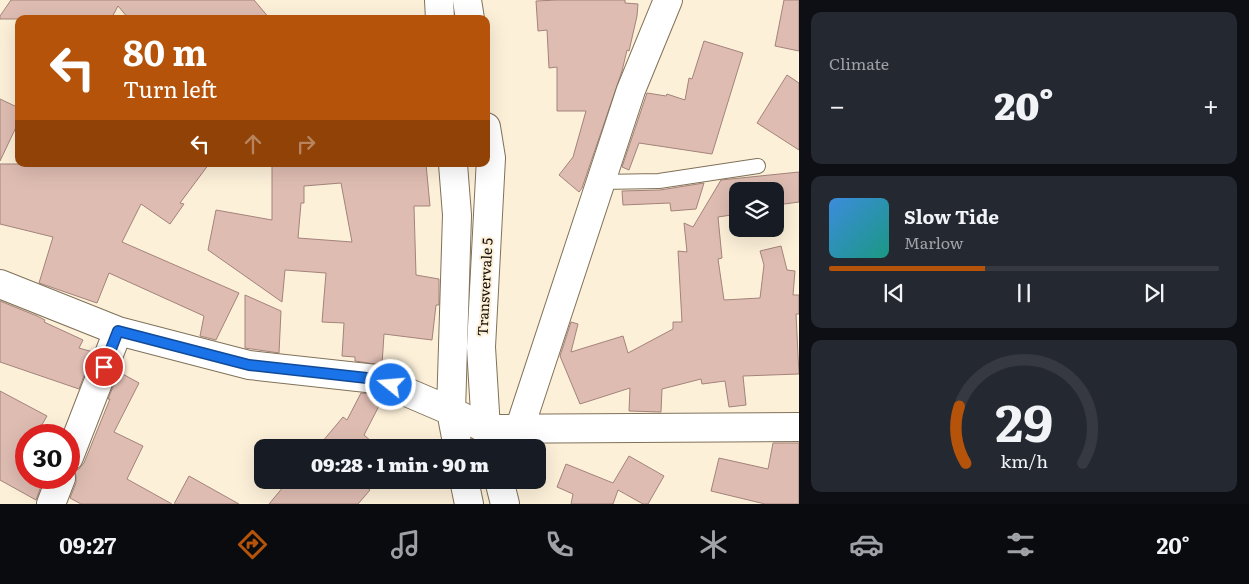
<!DOCTYPE html>
<html lang="en">
<head>
<meta charset="utf-8">
<style>
  :root { --surface:#171b24; --page:#242831; --text:#f1f3f6; --muted:#9ea1a6; --line:#363941; --accent:#b45309 }
  body { margin:0; font-family:Literata,serif; background:var(--page); color:var(--text); height:100vh; display:flex; flex-direction:column; font-size:19px; white-space:nowrap }
  * { box-sizing:border-box; margin:0 }
  p { font-size:16px; color:var(--muted) }
  .icon { flex:none; width:28px; height:28px; fill:none; stroke:currentColor; stroke-width:2; stroke-linecap:round; stroke-linejoin:round }
  .map { position:relative; flex:1; overflow:hidden }
  .details { display:flex; flex-direction:column; gap:12px; padding:12px; background:#0d0f14; width:450px }
  .details>* { flex:none }
  .banner { position:absolute; left:15px; top:15px; width:475px; height:152px; border-radius:10px; box-shadow:0 5px 20px #0002; background:#b45309; color:#fff; overflow:hidden }
  .fabs { position:absolute; left:729px; top:182px; display:grid; gap:10px }
  .fabs a { display:grid; place-items:center; width:55px; height:55px; border-radius:10px; background:var(--surface); box-shadow:0 5px 20px #0002; font-size:25px }
  .speed { position:absolute; left:15px; top:424px; display:flex; gap:10px; font-size:25px; font-weight:700; text-align:center }
  .speed>* { display:grid; place-content:center; width:65px; height:65px; border-radius:50%; background:var(--surface); box-shadow:0 5px 20px #0002; line-height:1 }
  .speed .limit { border:8px solid #d22; background:#fff; color:#111 }
  .pin { position:absolute; display:grid; place-items:center; width:42px; height:42px; color:#fff; margin:-21px; border:2px solid #fff; border-radius:50%; box-shadow:0 1px 5px #0007 }
  .me { position:absolute; width:55px; margin:-28px; rotate:287deg; stroke-linejoin:round; filter:drop-shadow(0 0 4px #0008) }
  .turn { display:flex; align-items:center; gap:18px; height:105px; padding:0 25px; font-size:22px }
  .turn .icon { width:65px; height:65px; stroke-width:2.5 }
  .turn b { display:block; font-size:35px; line-height:42px }
  .lanes { display:flex; align-items:center; height:48px; padding:0 25px; background:#0003; justify-content:center; gap:25px; direction:ltr }
  .lanes .off { opacity:.35 }
  .big { font-size:38px; font-weight:800; line-height:1.1 }
  .details .widget { flex:1; display:flex; flex-direction:column; justify-content:center; gap:8px; min-width:0; padding:0 18px; border-radius:10px; background:var(--page) }
  .details .dial { align-items:center; gap:0 }
  .dial svg { height:130px; overflow:visible; fill:none; stroke:var(--line); stroke-width:7; stroke-linecap:round; text-anchor:middle }
  .dial text { fill:var(--text); stroke:none }
  .song { display:flex; align-items:center; gap:15px }
  .cover { width:60px; height:60px; border-radius:8px; background:linear-gradient(135deg,hsl(210 70% 55%),hsl(170 70% 35%)) }
  .played { height:5px; border-radius:2px; background:linear-gradient(90deg,var(--accent) 40%,var(--line) 40%) }
  .keys { display:flex; justify-content:space-around; direction:ltr }
  .heat { display:flex; justify-content:space-between; align-items:center; font-size:28px; direction:ltr }
  .trip { position:absolute; left:254px; top:439px; width:292px; height:50px; border-radius:10px; background:var(--surface); box-shadow:0 5px 20px #0002; font-weight:800; line-height:50px; text-align:center }
  .menu { display:flex; height:80px; justify-content:space-around; align-items:center; background:#090b0e; color:var(--muted) }
  .menu .icon { width:35px; height:35px }
  .menu .selected { color:var(--accent) }
  .menu b { font-size:22px; color:var(--text) }
  main { display:flex; flex:1; min-height:0 }
  .map>svg:first-child { display:block }
  .building { fill:#debcb2; stroke:#a3837a; fill-rule:evenodd }
  .lines { fill:none; stroke-linecap:round; stroke-linejoin:round }
  .lane-casing { stroke:#807259; stroke-width:16 }
  .street-casing { stroke:#807259; stroke-width:30 }
  .secondary-casing { stroke:#807259; stroke-width:30 }
  .lane { stroke:#fff; stroke-width:14 }
  .street { stroke:#fff; stroke-width:28 }
  .secondary { stroke:#fff; stroke-width:28 }
  .route-casing { stroke:#114b97; stroke-width:12 }
  .route { stroke:#1a73e8; stroke-width:9 }
  .labels { text-anchor:middle; dominant-baseline:central; stroke-width:4; stroke-linejoin:round; paint-order:stroke }
  .street-label { font-size:14px; fill:#130d05; stroke:#fdf0d9 }
</style>
</head>
<body>
<main>
<div class="map">
<svg width="799" height="504" viewBox="0 0 799 504">
  <rect width="100%" height="100%" fill="#fdf0d9"/>
  <path class="building" d="M 11,0 L 254,0 L 270,19 L 129,19 L 118,6 L 111,19 L 0,19 L 0,16 Z
    M 557,0 L 625,0 L 625,3 L 638,4 L 637,16 L 629,51 L 627,50 L 622,71 L 582,188 L 579,192 L 559,175 L 573,157 L 586,111 L 557,111 L 557,67 L 549,68 L 547,30 L 538,31 L 536,1 Z
    M 784,0 L 799,0 L 799,51 L 775,46 Z
    M 704,41 L 743,53 L 712,154 L 639,143 L 629,170 L 622,167 L 647,93 L 666,96 L 667,94 L 685,100 L 689,78 L 692,79 Z
    M 787,75 L 799,83 L 799,150 L 757,123 Z
    M 0,99 L 19,108 L 19,121 L 0,161 Z
    M 0,164 L 209,164 L 180,203 L 184,204 L 170,224 L 141,204 L 122,242 L 239,293 L 216,340 L 200,336 L 204,316 L 109,273 L 97,303 L 39,283 L 53,237 L 0,224 Z
    M 272,164 L 426,164 L 430,206 L 414,206 L 416,275 L 439,279 L 439,305 L 436,305 L 432,340 L 384,334 L 382,365 L 355,361 L 355,357 L 342,356 L 344,323 L 322,322 L 326,273 L 285,270 L 282,302 L 208,250 L 216,210 L 272,220 ZM 341,183 L 352,242 L 298,238 L 301,203 L 304,203 L 304,186 Z
    M 799,172 L 799,202 L 777,205 L 775,191 L 738,191 L 738,214 L 718,217 L 722,258 L 718,259 L 724,300 L 760,298 L 764,265 L 760,251 L 781,246 L 787,270 L 795,271 L 793,295 L 799,295 L 799,314 L 796,314 L 799,374 L 743,376 L 746,405 L 729,407 L 725,381 L 702,384 L 701,379 L 662,389 L 661,412 L 629,411 L 630,388 L 580,404 L 560,356 L 571,322 L 578,324 L 571,352 L 623,336 L 628,353 L 673,329 L 673,322 L 682,322 L 678,251 L 687,252 L 684,223 L 693,227 L 721,180 Z
    M 704,183 L 696,209 L 671,211 L 670,203 L 623,205 L 622,191 L 660,190 Z
    M 245,295 L 281,311 L 279,353 L 245,348 Z
    M 0,301 L 37,316 L 45,320 L 44,322 L 83,340 L 79,348 L 93,352 L 79,389 L 0,362 Z
    M 119,372 L 139,383 L 114,432 L 143,446 L 127,479 L 172,504 L 81,504 L 70,498 L 76,483 L 76,476 L 75,471 L 79,469 L 84,463 L 110,399 L 108,399 Z
    M 0,391 L 47,416 L 36,435 L 26,435 L 26,478 L 44,478 L 36,500 L 0,480 Z
    M 361,393 L 372,394 L 381,398 L 380,404 L 364,435 L 379,448 L 317,448 L 343,417 L 347,420 Z
    M 773,443 L 799,443 L 799,504 L 765,504 L 711,491 L 719,458 L 768,469 Z
    M 629,456 L 664,476 L 648,504 L 643,504 L 618,490 L 613,504 L 571,504 L 573,494 L 557,487 L 566,464 L 613,483 Z
    M 189,476 L 239,504 L 174,504 Z
    M 289,480 L 358,480 L 370,490 L 358,504 L 269,504 Z"/>
  <g class="lines">
    <defs>
      <path id="lane" d="M 601,182 L 659,181 L 758,166"/>
      <path id="street" d="M 439,0 L 440,19
        M 453,164 L 457,215 L 451,411 L 458,448
        M 0,284 L 118,331 L 249,365 L 376,379 L 451,411 L 486,429 L 799,427
        M 519,430 L 631,90 L 668,0
        M 69,457 L 118,331
        M 464,480 L 469,504
        M 51,504 L 61,478"/>
      <path id="secondary" d="M 467,0 L 470,19
        M 486,127 L 491,158 L 481,347 L 486,429 L 491,448
        M 499,480 L 505,504"/>
    </defs>
    <use href="#lane" class="lane-casing"/>
    <use href="#street" class="street-casing"/>
    <use href="#secondary" class="secondary-casing"/>
    <use href="#lane" class="lane"/>
    <use href="#street" class="street"/>
    <use href="#secondary" class="secondary"/>
  </g>
  <g class="lines">
    <defs>
      <path id="route" d="M 104,367 L 118,331 L 249,365 L 376,379 L 391,385"/>
    </defs>
    <use href="#route" class="route-casing"/>
    <use href="#route" class="route"/>
  </g>
  <g class="labels">
    <g class="street-label">
      <text transform="translate(484 287) rotate(-87)">Transvervale 5</text>
    </g>
  </g>
</svg>
<div class="fabs">
<a><svg class="icon" aria-label="layers" viewBox="0 0 24 24"><path d="M12 4l9 5-9 5-9-5zM3 14l9 5 9-5"/></svg></a>
</div>
<div class="speed"><div class="limit">30</div></div>
<div class="pin" style="left:104px;top:367px;background:#d93025"><svg class="icon" aria-label="arrive" viewBox="0 0 24 24"><path d="M6 21V4h12l-3 4 3 4H6"/></svg></div>
<svg class="me" style="left:391px;top:385px" viewBox="-20 -20 40 40"><circle r="17" fill="#1a73e8" stroke="#fff" stroke-width="3"/><path d="M0-11L8 9 0 5-8 9z" fill="#fff"/></svg>
<div class="trip">09:28 · 1 min · 90 m</div>
<div class="banner">
<div class="turn"><svg class="icon" aria-label="left" viewBox="0 0 24 24"><path d="M17 20v-9H6M10 6l-5 5 5 5"/></svg><div><b>80 m</b>Turn left</div></div>
<div class="lanes"><svg class="icon" aria-label="left" viewBox="0 0 24 24"><path d="M17 20v-9H6M10 6l-5 5 5 5"/></svg><svg class="icon off" aria-label="ahead" viewBox="0 0 24 24"><path d="M12 20V5M6 11l6-6 6 6"/></svg><svg class="icon off" aria-label="right" viewBox="0 0 24 24"><path d="M7 20v-9h11M14 6l5 5-5 5"/></svg></div>
</div>
</div>
<section class="details">
<div class="widget"><p>Climate</p>
<div class="heat"><a>−</a><b class="big">20°</b><a>+</a></div>
</div>
<div class="widget">
<div class="song"><i class="cover"></i><div><b>Slow Tide</b><p>Marlow</p></div></div>
<div class="played"></div>
<div class="keys"><svg class="icon" aria-label="previous" viewBox="0 0 24 24"><path d="M18 5L8 12l10 7zM5 5v14"/></svg><svg class="icon" aria-label="pause" viewBox="0 0 24 24"><path d="M8 5v14M16 5v14"/></svg><svg class="icon" aria-label="next" viewBox="0 0 24 24"><path d="M6 5l10 7-10 7zM19 5v14"/></svg></div>
</div>
<div class="widget dial"><svg viewBox="0 0 100 80">
<path d="M14 69A42 42 0 1 1 86 69"/>
<path d="M14 69A42 42 0 0 1 10 34" stroke="#b45309"/>
<text x="50" y="56" font-size="32" font-weight="700">29</text>
<text x="50" y="72" font-size="11">km/h</text>
</svg></div>
</section>
</main>
<nav class="menu">
<b>09:27</b>
<svg class="icon selected" aria-label="directions" viewBox="0 0 24 24"><path d="M12 3l9 9-9 9-9-9zM9 14v-3h6M13 9l2 2-2 2"/></svg>
<svg class="icon" aria-label="music" viewBox="0 0 24 24"><path d="M9 18V5l10-2v13"/><circle cx="6" cy="18" r="3"/><circle cx="16" cy="16" r="3"/></svg>
<svg class="icon" aria-label="phone" viewBox="0 0 24 24"><path d="M5 4h4l2 5-3 2q2 4 5 5l2-3 5 2v4C11 20 4 13 5 4z"/></svg>
<svg class="icon" aria-label="climate" viewBox="0 0 24 24"><path d="M12 3v18M4 7l16 10M4 17L20 7"/></svg>
<svg class="icon" aria-label="car" viewBox="0 0 24 24"><path d="M5 17H2v-5l4-1 3-4h7l3 4 3 1v5h-3M9 17h6M6 11h13"/><circle cx="7" cy="17" r="2"/><circle cx="17" cy="17" r="2"/></svg>
<svg class="icon" aria-label="filters" viewBox="0 0 24 24"><path d="M4 7h16M4 17h16"/><circle cx="9" cy="7" r="2"/><circle cx="15" cy="17" r="2"/></svg>
<b>20°</b>
</nav>
</body>
</html>
